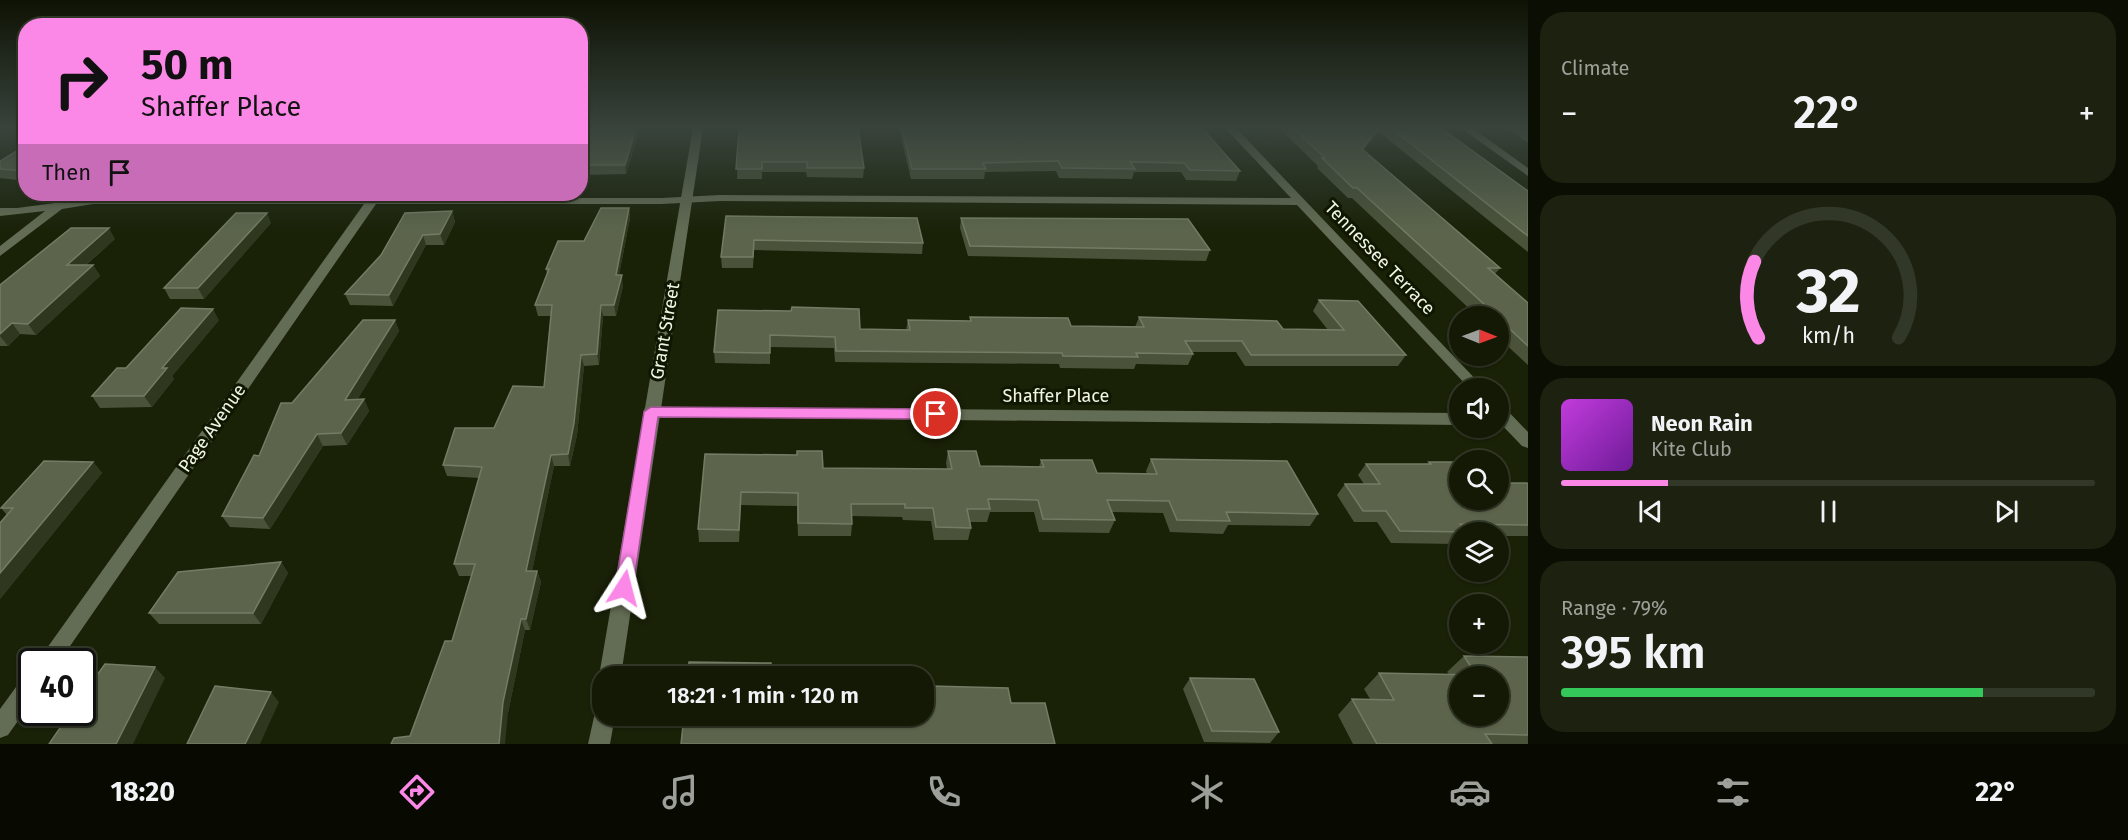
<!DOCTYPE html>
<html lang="en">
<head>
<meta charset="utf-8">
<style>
  :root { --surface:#131905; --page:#1c220f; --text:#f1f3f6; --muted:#9da09a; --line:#323827; --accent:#fb87e6 }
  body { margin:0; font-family:"Fira Sans",sans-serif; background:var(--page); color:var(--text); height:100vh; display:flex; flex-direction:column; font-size:22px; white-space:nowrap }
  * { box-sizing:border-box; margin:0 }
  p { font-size:20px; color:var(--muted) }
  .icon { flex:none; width:33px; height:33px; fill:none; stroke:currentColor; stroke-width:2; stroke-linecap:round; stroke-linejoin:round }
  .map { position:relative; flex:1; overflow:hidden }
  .side { display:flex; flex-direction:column; gap:12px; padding:12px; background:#0a0e03; width:600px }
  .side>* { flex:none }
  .hud { position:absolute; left:18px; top:18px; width:570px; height:183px; border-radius:24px; box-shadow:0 2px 4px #0004,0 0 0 2px var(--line); background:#fb87e6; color:#111; overflow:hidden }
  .needle { width:39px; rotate:91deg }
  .fabs { position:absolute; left:1449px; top:306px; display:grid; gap:12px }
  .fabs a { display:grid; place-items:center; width:60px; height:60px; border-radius:50%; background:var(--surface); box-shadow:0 2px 4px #0004,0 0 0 2px var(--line); font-size:30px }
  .speed { position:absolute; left:18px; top:648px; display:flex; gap:12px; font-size:30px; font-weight:700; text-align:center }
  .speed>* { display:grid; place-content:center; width:78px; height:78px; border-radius:50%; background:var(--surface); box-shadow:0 2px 4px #0004,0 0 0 2px var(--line); line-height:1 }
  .speed .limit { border:3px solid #111; border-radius:9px; background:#fff; color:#111 }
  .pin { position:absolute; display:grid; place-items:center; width:51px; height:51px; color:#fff; margin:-26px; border:3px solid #fff; border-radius:50%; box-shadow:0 2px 6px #0007 }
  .me { position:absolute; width:66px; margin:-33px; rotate:9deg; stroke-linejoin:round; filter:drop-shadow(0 0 4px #0008) }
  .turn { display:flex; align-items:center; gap:21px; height:126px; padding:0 24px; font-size:27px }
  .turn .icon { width:78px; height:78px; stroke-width:2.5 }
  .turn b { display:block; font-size:42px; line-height:51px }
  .then { display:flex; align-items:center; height:57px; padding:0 24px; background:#0003; gap:12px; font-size:22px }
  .big { font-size:45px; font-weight:600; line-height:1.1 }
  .side .widget { flex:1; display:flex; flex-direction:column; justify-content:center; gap:9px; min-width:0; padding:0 21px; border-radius:24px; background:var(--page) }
  .side .dial { align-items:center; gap:0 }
  .dial svg { height:156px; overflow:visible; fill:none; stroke:var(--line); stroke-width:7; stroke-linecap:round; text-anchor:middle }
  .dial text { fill:var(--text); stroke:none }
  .song { display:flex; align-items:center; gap:18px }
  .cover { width:72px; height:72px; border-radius:9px; background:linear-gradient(135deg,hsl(290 70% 55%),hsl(280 70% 35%)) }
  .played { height:6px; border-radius:3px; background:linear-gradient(90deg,var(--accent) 20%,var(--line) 20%) }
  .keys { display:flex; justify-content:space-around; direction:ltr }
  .heat { display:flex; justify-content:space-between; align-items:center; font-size:33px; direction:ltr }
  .charge { height:9px; border-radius:4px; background:linear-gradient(90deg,#34c759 79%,var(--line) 0) }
  .trip { position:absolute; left:592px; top:666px; width:342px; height:60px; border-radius:24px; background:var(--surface); box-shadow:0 2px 4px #0004,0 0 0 2px var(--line); font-weight:600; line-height:60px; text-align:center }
  .menu { display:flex; height:96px; justify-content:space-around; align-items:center; background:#080a02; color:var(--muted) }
  .menu .icon { width:42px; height:42px }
  .menu .on { color:var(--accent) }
  .menu b { font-size:27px; color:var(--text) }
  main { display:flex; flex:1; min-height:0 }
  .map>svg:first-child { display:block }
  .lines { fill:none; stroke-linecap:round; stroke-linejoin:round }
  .minor { fill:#636c54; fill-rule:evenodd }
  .tertiary { fill:#636c54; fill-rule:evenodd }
  .wall { fill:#4a533a }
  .shaded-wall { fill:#2f381e }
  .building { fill:#5c654c; stroke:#737c64; stroke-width:1.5; fill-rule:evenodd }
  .route { fill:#fb87e6; stroke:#a35896; stroke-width:1.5 }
  .labels { text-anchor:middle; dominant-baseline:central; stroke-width:6; stroke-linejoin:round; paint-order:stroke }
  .street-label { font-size:18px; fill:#f0f6e6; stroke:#101701 }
</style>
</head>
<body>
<main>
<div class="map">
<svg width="1528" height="744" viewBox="0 0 1528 744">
  <rect width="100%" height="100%" fill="#192107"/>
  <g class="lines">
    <path class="minor" d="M 1225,128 L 1236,128 L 1484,388 L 1469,388 L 1297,205 L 720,201 L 661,204 L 376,204 L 59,662 L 37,662 L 364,204 L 93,204 L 62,209 L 0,256 L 0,246 L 45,211 L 0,216 L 0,208 L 17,208 L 93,198 L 369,198 L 372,194 L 380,194 L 381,198 L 661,198 L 720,195 L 1291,198 Z
      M 1461,128 L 1472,128 L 1528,168 L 1528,176 Z
      M 1498,406 L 1504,407 L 1528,432 L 1528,448 L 1522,446 L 1498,421 Z
      M 651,407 L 1460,413 L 1460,425 L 651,417 L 645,416 L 643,412 L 645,408 Z
      M 32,673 L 32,701 L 8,735 L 0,738 L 0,709 L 24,676 Z"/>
    <path class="tertiary" d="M 693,128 L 703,128 L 621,676 L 603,676 L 603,683 L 599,676 Z
      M 603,706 L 603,716 L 615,716 L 610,744 L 588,744 L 596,708 Z"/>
  </g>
  <path class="wall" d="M 580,128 L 640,128 L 626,174 L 580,175 Z
    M 739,128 L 864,168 L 863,178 L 807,177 L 806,172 L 762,172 L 762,179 L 737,179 Z
    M 899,128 L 1202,128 L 1240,171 L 1236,181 L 1186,180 L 1181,172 L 1134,172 L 1132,179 L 1059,178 L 1056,171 L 985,172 L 984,179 L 911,179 Z
    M 1279,128 L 1441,128 L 1528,191 L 1528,252 L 1379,132 L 1364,150 L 1500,268 L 1495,274 L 1528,303 L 1528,365 L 1498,337 L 1498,316 L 1477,316 L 1352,198 L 1348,198 L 1317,168 L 1318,166 Z
    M 1506,128 L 1528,128 L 1528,143 Z
    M 26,149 L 26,181 L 0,178 L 0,161 Z
    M 629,208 L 630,218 L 619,275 L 623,286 L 616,316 L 603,316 L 599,365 L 584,366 L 577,435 L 570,466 L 554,466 L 532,571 L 537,571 L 541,582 L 530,630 L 525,630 L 508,713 L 410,736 L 452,641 L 472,576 L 459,576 L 454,564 L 479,478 L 447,476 L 443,465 L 494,428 L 544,387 L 551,316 L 538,316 L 535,305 L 547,274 L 546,269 Z
    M 452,211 L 455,222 L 444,245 L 426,245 L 393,306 L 350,305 L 345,294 L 381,255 Z
    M 726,216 L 923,243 L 922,254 L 754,250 L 753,268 L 722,268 L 721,257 Z
    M 961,218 L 1210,250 L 1206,261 L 968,256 L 960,228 Z
    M 271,223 L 204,299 L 170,299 L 164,288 Z
    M 115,239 L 86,265 L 93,265 L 100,276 L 36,335 L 20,334 L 8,346 L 0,346 L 0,285 Z
    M 1319,300 L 1406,355 L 1398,366 L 1245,366 L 1236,352 L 1192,352 L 1193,354 L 1188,365 L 1136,364 L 1134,369 L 1060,368 L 1059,364 L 835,362 L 834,348 L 770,347 L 770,364 L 715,363 L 714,352 L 791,311 L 860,329 L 906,330 L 908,320 L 970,321 L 970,317 L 1071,326 L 1135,327 L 1139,317 L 1283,329 L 1328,330 L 1313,311 Z
    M 219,320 L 172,376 L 174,379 L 152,407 L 100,408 L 92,396 L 126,368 Z
    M 395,320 L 399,331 L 357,400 L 364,399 L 369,411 L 347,445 L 323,446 L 270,529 L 230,527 L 222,516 L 292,403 Z
    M 948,451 L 980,466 L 1039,467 L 1041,460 L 1097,473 L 1147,474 L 1146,471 L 1151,459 L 1318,514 L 1310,526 L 1228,525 L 1223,534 L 1170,532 L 1163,513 L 1112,512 L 1115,520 L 1109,533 L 1039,532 L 1034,512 L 990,512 L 987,522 L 970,522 L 971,528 L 968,540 L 934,540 L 931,521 L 903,520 L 902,517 L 852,516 L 852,524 L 851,536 L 798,536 L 797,506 L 741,505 L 739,542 L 699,542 L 698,529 L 705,454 L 823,468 L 947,469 L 946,463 Z
    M 93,462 L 102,473 L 0,599 L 0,523 L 7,515 L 1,508 Z
    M 1429,462 L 1460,500 L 1528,484 L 1528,536 L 1498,536 L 1498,532 L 1460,532 L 1460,540 L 1456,544 L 1391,543 L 1377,522 L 1354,522 L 1337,495 L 1345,484 L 1364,484 L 1358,475 L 1366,464 L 1427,464 Z
    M 281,562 L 288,573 L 261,624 L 159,624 L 149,613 Z
    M 1464,656 L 1528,657 L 1528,744 L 1353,744 L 1338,715 L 1352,699 L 1370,699 L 1364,689 L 1379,673 L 1449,674 L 1447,672 Z
    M 1190,678 L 1279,732 L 1270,743 L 1204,742 L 1183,689 Z
    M 931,686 L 1011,703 L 929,704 L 928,699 Z"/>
  <path class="shaded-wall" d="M 636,128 L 640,128 L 626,174 L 625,165 Z
    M 1379,128 L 1381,128 L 1379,132 L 1357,158 L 1362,149 Z
    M 629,208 L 630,218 L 617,286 L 616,275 Z
    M 452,211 L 455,222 L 444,245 L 440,234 Z
    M 267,213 L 271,223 L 204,299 L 198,288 Z
    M 109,228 L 115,239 L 74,275 L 67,265 Z
    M 423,235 L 426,245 L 393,306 L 389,295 Z
    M 93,265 L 100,276 L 36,335 L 28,324 Z
    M 622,275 L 623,286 L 616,316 L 614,305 Z
    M 601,305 L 603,316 L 599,365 L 597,354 Z
    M 213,309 L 219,320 L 172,376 L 174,379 L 152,407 L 144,396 L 162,368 Z
    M 395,320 L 399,331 L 350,412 L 345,400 Z
    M 12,323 L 20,334 L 8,346 L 0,336 L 0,334 Z
    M 581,355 L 584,366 L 577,435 L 570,466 L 568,454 Z
    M 364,399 L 369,411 L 347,445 L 341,433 Z
    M 317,434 L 323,446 L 270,529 L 263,518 Z
    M 551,455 L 554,466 L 530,582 L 526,571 Z
    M 93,462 L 102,473 L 0,599 L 0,573 Z
    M 741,492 L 741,505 L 739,542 L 739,530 Z
    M 281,562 L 288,573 L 261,624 L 253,613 Z
    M 537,571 L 541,582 L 530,630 L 526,619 Z
    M 521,619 L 525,630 L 508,713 L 505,744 L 499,744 L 503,702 Z
    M 155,667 L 165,678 L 133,744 L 116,744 Z
    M 271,692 L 279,702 L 260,744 L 245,744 Z"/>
  <path class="building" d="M 580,128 L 636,128 L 625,165 L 580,165 Z
    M 739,128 L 858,128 L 864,168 L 807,168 L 807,162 L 762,162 L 762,169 L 736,169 Z
    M 902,128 L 1202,128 L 1240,171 L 1190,170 L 1184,163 L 1130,162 L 1135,169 L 1062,168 L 1058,161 L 983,163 L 986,169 L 912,169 Z
    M 1293,128 L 1379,128 L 1362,149 L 1500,268 L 1488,268 L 1528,303 L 1528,346 L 1498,318 L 1498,316 L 1497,316 L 1357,188 L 1353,188 L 1322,158 L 1325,158 Z
    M 1391,128 L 1441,128 L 1528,191 L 1528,236 Z
    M 20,149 L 26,149 L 26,171 L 0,169 L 0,161 Z
    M 601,208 L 629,208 L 616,275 L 622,275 L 614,305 L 601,305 L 597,354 L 581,355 L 574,423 L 568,454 L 551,455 L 526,571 L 537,571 L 526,619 L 521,619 L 503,702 L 499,744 L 391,744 L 394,738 L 410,736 L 445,641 L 452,641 L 475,564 L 454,564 L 482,467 L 443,465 L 455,428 L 494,428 L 513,386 L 544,387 L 552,305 L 535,305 L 549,269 L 546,269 L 558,241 L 584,241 Z
    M 452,211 L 440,234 L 423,235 L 389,295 L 345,294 L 381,255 L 405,213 Z
    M 236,213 L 267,213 L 198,288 L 164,288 Z
    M 726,216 L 917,218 L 923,243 L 754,240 L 753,257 L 721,257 Z
    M 961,218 L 1188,219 L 1210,250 L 970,246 Z
    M 71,228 L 109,228 L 67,265 L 93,265 L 28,324 L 12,323 L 0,334 L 0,285 Z
    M 1319,300 L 1358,301 L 1406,355 L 1251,355 L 1242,341 L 1185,341 L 1193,354 L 1136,353 L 1138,357 L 1063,356 L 1062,353 L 836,351 L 835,337 L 770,335 L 770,353 L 714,352 L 718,310 L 791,311 L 792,307 L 859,309 L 860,329 L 910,330 L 908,320 L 971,321 L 970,317 L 1068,318 L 1071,326 L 1144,327 L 1139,317 L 1277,321 L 1283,329 L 1344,330 Z
    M 181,308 L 213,309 L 162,368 L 167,368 L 144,396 L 92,396 L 117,368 L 126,368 Z
    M 363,320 L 395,320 L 345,400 L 364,399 L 341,433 L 317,434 L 263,518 L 222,516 L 254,455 L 259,456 L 281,403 L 292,403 Z
    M 797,451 L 822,451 L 823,468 L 952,469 L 948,451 L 976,451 L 980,466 L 1044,467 L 1041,460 L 1092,460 L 1097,473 L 1157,474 L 1151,459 L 1287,461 L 1318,514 L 1226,512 L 1230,521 L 1177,520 L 1169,501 L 1107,500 L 1115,520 L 1043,519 L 1038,500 L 988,499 L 990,509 L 967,509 L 971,528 L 936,527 L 933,508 L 905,508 L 905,504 L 851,504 L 852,524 L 798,523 L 798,493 L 741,492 L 739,530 L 698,529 L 705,454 L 797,455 Z
    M 44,461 L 93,462 L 0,573 L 0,523 L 13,508 L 1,508 Z
    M 1429,462 L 1460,462 L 1460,500 L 1498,500 L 1498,483 L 1527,483 L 1528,484 L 1528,525 L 1460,524 L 1466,532 L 1400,531 L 1386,511 L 1363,511 L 1345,484 L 1380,484 L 1366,464 L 1431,464 Z
    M 281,562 L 253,613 L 149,613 L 178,572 Z
    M 1464,656 L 1528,657 L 1528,735 L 1485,734 L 1492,744 L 1377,744 L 1352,699 L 1394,700 L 1379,673 L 1476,675 ZM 1460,676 L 1498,676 L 1498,716 L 1460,716 Z
    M 689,662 L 771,663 L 771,676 L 688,676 Z
    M 105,664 L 155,667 L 116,744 L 49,744 L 71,712 L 82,712 L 82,696 Z
    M 1190,678 L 1254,679 L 1279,732 L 1212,731 Z
    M 215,686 L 271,692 L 245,744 L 187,744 Z
    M 931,686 L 1008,688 L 1011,703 L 1045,703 L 1055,744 L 681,744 L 684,716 L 924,716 L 924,704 L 934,704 Z"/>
  <linearGradient id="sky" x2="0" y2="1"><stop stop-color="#0e1204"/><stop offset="0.55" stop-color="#38433c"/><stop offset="1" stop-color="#38433c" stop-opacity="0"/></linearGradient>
  <rect width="1528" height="232" fill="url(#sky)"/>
  <path class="route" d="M 651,407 L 936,409 L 944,414 L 936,419 L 658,417 L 633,588 L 630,594 L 624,596 L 617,594 L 615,588 L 644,412 Z"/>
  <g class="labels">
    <g class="street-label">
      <text transform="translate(1380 258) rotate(46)">Tennessee Terrace</text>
      <text transform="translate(665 331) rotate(-80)">Grant Street</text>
      <text x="1056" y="396">Shaffer Place</text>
      <text transform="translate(212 428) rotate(-55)">Page Avenue</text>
    </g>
  </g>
</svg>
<div class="fabs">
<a><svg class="needle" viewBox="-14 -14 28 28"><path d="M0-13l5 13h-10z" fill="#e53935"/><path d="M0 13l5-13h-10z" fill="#9da09a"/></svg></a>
<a><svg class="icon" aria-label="sound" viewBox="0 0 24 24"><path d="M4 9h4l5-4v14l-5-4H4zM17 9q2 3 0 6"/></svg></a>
<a><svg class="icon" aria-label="search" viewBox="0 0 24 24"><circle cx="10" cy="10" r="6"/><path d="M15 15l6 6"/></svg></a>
<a><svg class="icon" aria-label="layers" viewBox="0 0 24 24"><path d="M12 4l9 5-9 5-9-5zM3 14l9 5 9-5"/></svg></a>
<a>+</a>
<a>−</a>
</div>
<div class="speed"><div class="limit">40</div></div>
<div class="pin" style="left:936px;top:414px;background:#d93025"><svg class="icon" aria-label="arrive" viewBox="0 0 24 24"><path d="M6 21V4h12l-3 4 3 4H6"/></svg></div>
<svg class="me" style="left:624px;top:588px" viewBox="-20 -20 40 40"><path d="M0-17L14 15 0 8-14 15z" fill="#fb87e6" stroke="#fff" stroke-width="4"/></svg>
<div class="trip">18:21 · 1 min · 120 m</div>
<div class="hud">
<div class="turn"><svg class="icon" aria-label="right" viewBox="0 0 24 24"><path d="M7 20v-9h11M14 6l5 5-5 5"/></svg><div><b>50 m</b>Shaffer Place</div></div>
<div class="then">Then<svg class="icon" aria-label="arrive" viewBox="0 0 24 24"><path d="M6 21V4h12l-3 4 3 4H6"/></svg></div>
</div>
</div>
<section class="side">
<div class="widget"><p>Climate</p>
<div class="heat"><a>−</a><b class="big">22°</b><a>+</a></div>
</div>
<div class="widget dial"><svg viewBox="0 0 100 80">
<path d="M14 69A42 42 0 1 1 86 69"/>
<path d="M14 69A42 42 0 0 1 12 30" stroke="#fb87e6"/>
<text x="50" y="56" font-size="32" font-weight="700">32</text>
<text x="50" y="72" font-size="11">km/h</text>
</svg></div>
<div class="widget">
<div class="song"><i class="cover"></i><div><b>Neon Rain</b><p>Kite Club</p></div></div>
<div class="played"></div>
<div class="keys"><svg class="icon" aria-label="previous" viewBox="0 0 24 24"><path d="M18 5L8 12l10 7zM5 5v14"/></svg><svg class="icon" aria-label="pause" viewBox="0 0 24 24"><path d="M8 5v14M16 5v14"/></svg><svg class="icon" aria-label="next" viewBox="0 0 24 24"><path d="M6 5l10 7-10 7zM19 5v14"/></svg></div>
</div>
<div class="widget"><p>Range · 79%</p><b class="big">395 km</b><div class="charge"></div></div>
</section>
</main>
<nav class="menu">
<b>18:20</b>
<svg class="icon on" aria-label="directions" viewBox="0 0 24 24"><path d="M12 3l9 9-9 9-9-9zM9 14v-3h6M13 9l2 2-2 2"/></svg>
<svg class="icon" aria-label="music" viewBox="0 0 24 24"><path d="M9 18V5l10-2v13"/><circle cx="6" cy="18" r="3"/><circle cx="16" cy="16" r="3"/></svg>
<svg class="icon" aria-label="phone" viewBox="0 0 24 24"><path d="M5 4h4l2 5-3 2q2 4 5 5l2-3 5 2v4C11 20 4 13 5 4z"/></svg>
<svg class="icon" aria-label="climate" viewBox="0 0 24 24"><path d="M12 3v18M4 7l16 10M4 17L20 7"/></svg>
<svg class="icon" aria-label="car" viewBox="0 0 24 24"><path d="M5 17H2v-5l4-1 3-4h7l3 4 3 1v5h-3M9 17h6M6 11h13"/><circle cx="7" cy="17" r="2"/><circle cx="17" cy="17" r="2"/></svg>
<svg class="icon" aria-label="filters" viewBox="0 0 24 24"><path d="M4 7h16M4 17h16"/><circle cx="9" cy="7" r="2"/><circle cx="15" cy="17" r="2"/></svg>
<b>22°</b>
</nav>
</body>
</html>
